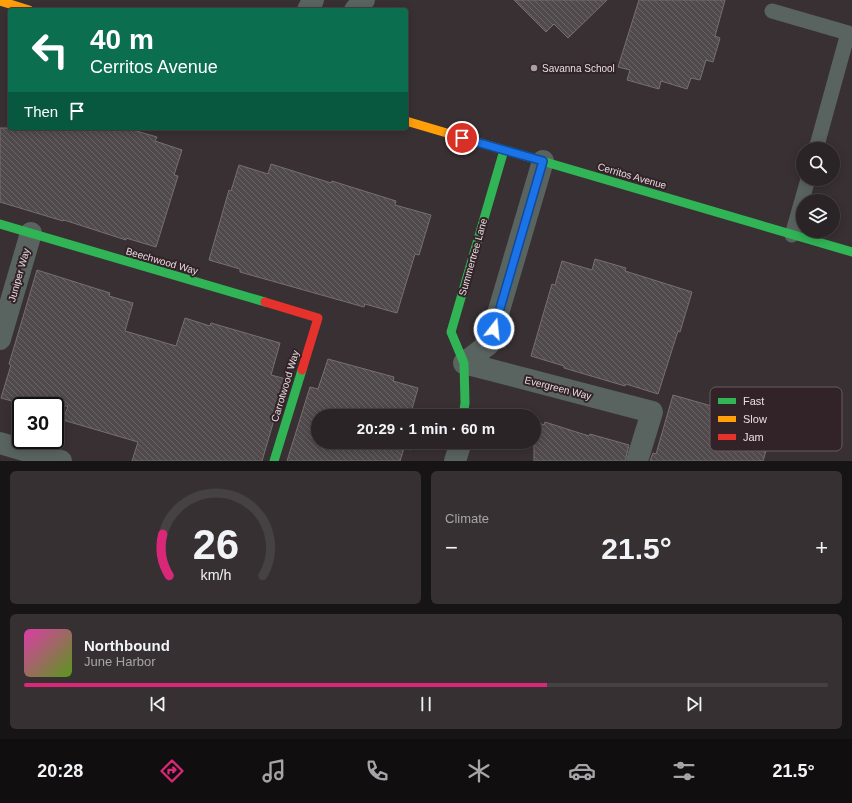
<!DOCTYPE html>
<html lang="en">
<head>
<meta charset="utf-8">
<style>
  :root { --surface:#2a2426; --page:#363032; --text:#f1f3f6; --muted:#a5a4a7; --line:#464143; --accent:#db2777 }
  body { margin:0; font-family:Helvetica,sans-serif; background:var(--page); color:var(--text); height:100vh; display:flex; flex-direction:column; font-size:15px; white-space:nowrap }
  * { box-sizing:border-box; margin:0 }
  p { font-size:13px; color:var(--muted) }
  .icon { flex:none; width:22px; height:22px; fill:none; stroke:currentColor; stroke-width:2; stroke-linecap:round; stroke-linejoin:round }
  .map { position:relative; height:461px; overflow:hidden }
  .side { display:flex; flex-direction:column; gap:10px; padding:10px; background:#171415; flex:1 }
  .side>* { flex:none }
  .top-card { position:absolute; left:8px; top:8px; width:400px; height:122px; border-radius:4px; box-shadow:0 2px 10px #0003,0 0 0 1px var(--line); background:#0b6e4f; color:#fff; overflow:hidden }
  .controls { position:absolute; left:796px; top:142px; display:grid; gap:8px }
  .controls a { display:grid; place-items:center; width:44px; height:44px; border-radius:50%; background:var(--surface); box-shadow:0 2px 10px #0003,0 0 0 1px var(--line); font-size:20px }
  .speed { position:absolute; left:12px; top:397px; display:flex; gap:8px; font-size:20px; font-weight:700; text-align:center }
  .speed>* { display:grid; place-content:center; width:52px; height:52px; border-radius:50%; background:var(--surface); box-shadow:0 2px 10px #0003,0 0 0 1px var(--line); line-height:1 }
  .speed .limit { border:2px solid #111; border-radius:6px; background:#fff; color:#111 }
  .pin { position:absolute; display:grid; place-items:center; width:34px; height:34px; color:#fff; margin:-17px; border:2px solid #fff; border-radius:50%; box-shadow:0 1px 4px #0007 }
  .me { position:absolute; width:44px; margin:-22px; rotate:16deg; stroke-linejoin:round; filter:drop-shadow(0 0 3px #0008) }
  .turn { display:flex; align-items:center; gap:14px; height:84px; padding:0 16px; font-size:18px }
  .turn .icon { width:52px; height:52px; stroke-width:2.5 }
  .turn b { display:block; font-size:28px; line-height:34px }
  .then { display:flex; align-items:center; height:38px; padding:0 16px; background:#0003; gap:8px; font-size:15px }
  .big { font-size:30px; font-weight:600; line-height:1.1 }
  .side .widget { flex:1; display:flex; flex-direction:column; justify-content:center; gap:6px; min-width:0; padding:0 14px; border-radius:6px; background:var(--page) }
  .side .dial { align-items:center; gap:0 }
  .dial svg { height:104px; overflow:visible; fill:none; stroke:var(--line); stroke-width:7; stroke-linecap:round; text-anchor:middle }
  .dial text { fill:var(--text); stroke:none }
  .song { display:flex; align-items:center; gap:12px }
  .cover { width:48px; height:48px; border-radius:6px; background:linear-gradient(135deg,hsl(320 70% 55%),hsl(90 70% 35%)) }
  .played { height:4px; border-radius:2px; background:linear-gradient(90deg,var(--accent) 65%,var(--line) 65%) }
  .keys { display:flex; justify-content:space-around; direction:ltr }
  .heat { display:flex; justify-content:space-between; align-items:center; font-size:22px; direction:ltr }
  .side .tiles { flex:1; display:grid; gap:10px; grid-template-columns:1fr 1fr }
  .widget:last-child { grid-column:span 2 }
  .trip { position:absolute; left:311px; top:409px; width:230px; height:40px; border-radius:20px; background:var(--surface); box-shadow:0 2px 10px #0003,0 0 0 1px var(--line); font-weight:600; line-height:40px; text-align:center }
  .tabs { display:flex; height:64px; justify-content:space-around; align-items:center; background:#110e0f; color:var(--muted) }
  .tabs .icon { width:28px; height:28px }
  .tabs .on { color:var(--accent) }
  .tabs b { font-size:18px; color:var(--text) }
  .map>svg:first-child { display:block }
  .building { fill:url(#building-back-hatch); stroke:#776f72 }
  .lines { fill:none; stroke-linecap:round; stroke-linejoin:round }
  .lane { stroke:#59635f; stroke-width:15 }
  .street { stroke:#59635f; stroke-width:22 }
  .fast { stroke:#30b455; stroke-width:9 }
  .slow { stroke:#ff9f0a; stroke-width:9 }
  .jam { stroke:#e5322d; stroke-width:9 }
  .route-casing { stroke:#114b97; stroke-width:10 }
  .route { stroke:#1a73e8; stroke-width:7 }
  .poi-dot { fill:#aaa0a3; stroke:#322328; stroke-width:1.5 }
  .labels { text-anchor:middle; dominant-baseline:central; stroke-width:4; stroke-linejoin:round; paint-order:stroke }
  .poi-label { font-size:10px; fill:#e8dde0; stroke:#322328; text-anchor:start }
  .street-label { font-size:10px; fill:#e8dde0; stroke:#322328 }
  .key { fill:#322328; stroke:#695b5f; stroke-width:1 }
  .key-label { font-size:11px; fill:#e8dde0 }
</style>
</head>
<body>
<div class="map">
<svg width="852" height="461" viewBox="0 0 852 461">
  <defs>
    <pattern id="building-back-hatch" width="6" height="6" patternUnits="userSpaceOnUse"><rect width="6" height="6" fill="#504a4c"/><path d="M-1 5l2 2M0 0l6 6M5-1l2 2" fill="none" stroke="#696466"/></pattern>
  </defs>
  <rect width="100%" height="100%" fill="#383033"/>
  <path class="building" d="M 514,0 L 607,0 L 568,38 L 554,24 L 546,32 Z
    M 639,0 L 725,0 L 715,36 L 720,38 L 713,62 L 706,60 L 700,80 L 691,78 L 687,89 L 661,81 L 659,89 L 627,80 L 630,70 L 618,67 Z
    M 0,128 L 126,128 L 157,137 L 155,141 L 182,150 L 174,175 L 178,176 L 156,247 L 126,238 L 126,240 L 64,220 L 63,221 L 0,202 Z
    M 271,164 L 331,183 L 332,181 L 396,201 L 395,205 L 431,215 L 419,255 L 415,254 L 397,313 L 365,304 L 364,307 L 240,272 L 240,269 L 209,260 L 229,190 L 231,191 L 239,165 L 268,174 Z
    M 595,259 L 626,268 L 625,271 L 692,292 L 680,332 L 678,331 L 658,394 L 626,384 L 625,386 L 564,368 L 564,366 L 531,356 L 552,284 L 555,285 L 562,261 L 592,270 Z
    M 37,270 L 110,293 L 109,296 L 133,303 L 125,331 L 176,346 L 185,318 L 210,326 L 211,323 L 280,343 L 271,375 L 286,379 L 262,461 L 132,461 L 138,442 L 63,420 L 68,406 L 30,406 L 1,398 L 11,365 L 9,364 Z
    M 328,359 L 394,377 L 393,381 L 418,388 L 410,416 L 411,416 L 318,416 L 318,442 L 414,442 L 411,450 L 404,448 L 400,461 L 287,461 L 310,387 L 318,389 Z
    M 673,395 L 736,413 L 738,409 L 775,420 L 763,461 L 650,461 L 653,453 L 656,454 Z
    M 534,421 L 544,425 L 545,422 L 589,436 L 590,434 L 629,445 L 625,461 L 534,461 Z"/>
  <g class="lines">
    <path class="lane" d="M 772,11 L 848,33 L 816,149
      M 792,235 L 808,179"/>
    <path class="street" d="M 308,10 L 313,0
      M 355,10 L 364,0
      M 0,339 L 31,233
      M 464,363 L 652,412 L 637,461
      M 464,363 L 489,344 L 543,161
      M 0,443 L 61,461
      M 455,461 L 461,442"/>
    <path class="fast" d="M 525,156 L 852,252
      M 0,224 L 265,302
      M 463,416 L 465,403 L 464,363 L 451,332 L 504,150
      M 274,461 L 302,370"/>
    <path class="slow" d="M 0,1 L 29,10
      M 406,121 L 525,156"/>
    <path class="jam" d="M 265,302 L 318,318 L 302,370"/>
  </g>
  <g class="lines">
    <defs>
      <path id="route" d="M 462,138 L 543,161 L 494,329"/>
    </defs>
    <use href="#route" class="route-casing"/>
    <use href="#route" class="route"/>
  </g>
  <circle class="poi-dot" cx="534" cy="68" r="4"/>
  <g class="labels">
    <g class="poi-label">
      <text x="542" y="68">Savanna School</text>
    </g>
    <g class="street-label">
      <text transform="translate(632 176) rotate(16)">Cerritos Avenue</text>
      <text transform="translate(473 257) rotate(-74)">Summertree Lane</text>
      <text transform="translate(162 261) rotate(16)">Beechwood Way</text>
      <text transform="translate(19 275) rotate(-74)">Juniper Way</text>
      <text transform="translate(285 386) rotate(-73)">Carrotwood Way</text>
      <text transform="translate(558 388) rotate(14)">Evergreen Way</text>
    </g>
  </g>
  <rect x="710" y="387" width="132" height="64" rx="6" class="key"/>
  <rect x="718" y="398" width="18" height="6" fill="#30b455"/>
  <rect x="718" y="416" width="18" height="6" fill="#ff9f0a"/>
  <rect x="718" y="434" width="18" height="6" fill="#e5322d"/>
  <g class="key-label">
    <text x="743" y="405">Fast</text>
    <text x="743" y="423">Slow</text>
    <text x="743" y="441">Jam</text>
  </g>
</svg>
<div class="controls">
<a><svg class="icon" aria-label="search" viewBox="0 0 24 24"><circle cx="10" cy="10" r="6"/><path d="M15 15l6 6"/></svg></a>
<a><svg class="icon" aria-label="layers" viewBox="0 0 24 24"><path d="M12 4l9 5-9 5-9-5zM3 14l9 5 9-5"/></svg></a>
</div>
<div class="speed"><div class="limit">30</div></div>
<div class="pin" style="left:462px;top:138px;background:#d93025"><svg class="icon" aria-label="arrive" viewBox="0 0 24 24"><path d="M6 21V4h12l-3 4 3 4H6"/></svg></div>
<svg class="me" style="left:494px;top:329px" viewBox="-20 -20 40 40"><circle r="17" fill="#1a73e8" stroke="#fff" stroke-width="3"/><path d="M0-11L8 9 0 5-8 9z" fill="#fff"/></svg>
<div class="trip">20:29 · 1 min · 60 m</div>
<div class="top-card">
<div class="turn"><svg class="icon" aria-label="left" viewBox="0 0 24 24"><path d="M17 20v-9H6M10 6l-5 5 5 5"/></svg><div><b>40 m</b>Cerritos Avenue</div></div>
<div class="then">Then<svg class="icon" aria-label="arrive" viewBox="0 0 24 24"><path d="M6 21V4h12l-3 4 3 4H6"/></svg></div>
</div>
</div>
<section class="side">
<div class="tiles">
<div class="widget dial"><svg viewBox="0 0 100 80">
<path d="M14 69A42 42 0 1 1 86 69"/>
<path d="M14 69A42 42 0 0 1 9 37" stroke="#db2777"/>
<text x="50" y="56" font-size="32" font-weight="700">26</text>
<text x="50" y="72" font-size="11">km/h</text>
</svg></div>
<div class="widget"><p>Climate</p>
<div class="heat"><a>−</a><b class="big">21.5°</b><a>+</a></div>
</div>
<div class="widget">
<div class="song"><i class="cover"></i><div><b>Northbound</b><p>June Harbor</p></div></div>
<div class="played"></div>
<div class="keys"><svg class="icon" aria-label="previous" viewBox="0 0 24 24"><path d="M18 5L8 12l10 7zM5 5v14"/></svg><svg class="icon" aria-label="pause" viewBox="0 0 24 24"><path d="M8 5v14M16 5v14"/></svg><svg class="icon" aria-label="next" viewBox="0 0 24 24"><path d="M6 5l10 7-10 7zM19 5v14"/></svg></div>
</div>
</div>
</section>
<nav class="tabs">
<b>20:28</b>
<svg class="icon on" aria-label="directions" viewBox="0 0 24 24"><path d="M12 3l9 9-9 9-9-9zM9 14v-3h6M13 9l2 2-2 2"/></svg>
<svg class="icon" aria-label="music" viewBox="0 0 24 24"><path d="M9 18V5l10-2v13"/><circle cx="6" cy="18" r="3"/><circle cx="16" cy="16" r="3"/></svg>
<svg class="icon" aria-label="phone" viewBox="0 0 24 24"><path d="M5 4h4l2 5-3 2q2 4 5 5l2-3 5 2v4C11 20 4 13 5 4z"/></svg>
<svg class="icon" aria-label="climate" viewBox="0 0 24 24"><path d="M12 3v18M4 7l16 10M4 17L20 7"/></svg>
<svg class="icon" aria-label="car" viewBox="0 0 24 24"><path d="M5 17H2v-5l4-1 3-4h7l3 4 3 1v5h-3M9 17h6M6 11h13"/><circle cx="7" cy="17" r="2"/><circle cx="17" cy="17" r="2"/></svg>
<svg class="icon" aria-label="filters" viewBox="0 0 24 24"><path d="M4 7h16M4 17h16"/><circle cx="9" cy="7" r="2"/><circle cx="15" cy="17" r="2"/></svg>
<b>21.5°</b>
</nav>
</body>
</html>
